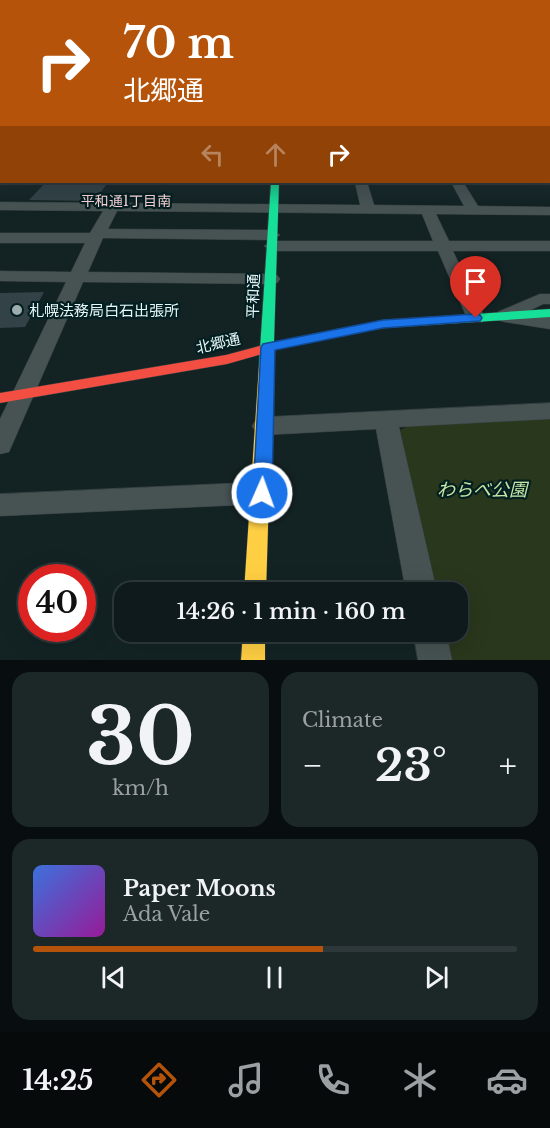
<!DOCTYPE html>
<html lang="en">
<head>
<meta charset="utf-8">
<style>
  :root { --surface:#0e1a1b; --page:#1c2728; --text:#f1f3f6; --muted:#9ba1a3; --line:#2e383a; --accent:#b45309 }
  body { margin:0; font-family:"Libre Baskerville","Noto Sans JP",serif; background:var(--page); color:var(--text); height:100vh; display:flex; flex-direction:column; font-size:22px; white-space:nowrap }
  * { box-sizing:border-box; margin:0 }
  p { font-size:20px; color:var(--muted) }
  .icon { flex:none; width:33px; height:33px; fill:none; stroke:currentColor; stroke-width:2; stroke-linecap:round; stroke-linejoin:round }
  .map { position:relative; height:660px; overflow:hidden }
  .panel { display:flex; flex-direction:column; gap:12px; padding:12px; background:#080e0f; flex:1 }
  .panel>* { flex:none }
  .banner { position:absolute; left:0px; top:0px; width:550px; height:183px; box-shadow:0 6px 24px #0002,0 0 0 2px var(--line); background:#b45309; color:#fff; overflow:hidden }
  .speed { position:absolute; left:18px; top:564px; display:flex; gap:12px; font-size:30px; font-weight:700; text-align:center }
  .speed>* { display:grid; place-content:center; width:78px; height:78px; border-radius:50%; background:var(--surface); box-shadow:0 6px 24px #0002,0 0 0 2px var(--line); line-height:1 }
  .speed .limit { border:9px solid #d22; background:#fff; color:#111 }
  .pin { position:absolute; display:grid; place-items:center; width:51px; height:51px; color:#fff; margin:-62px -26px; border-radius:50% 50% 50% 0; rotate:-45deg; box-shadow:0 0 6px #0007 }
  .pin .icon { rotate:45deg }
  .me { position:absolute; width:66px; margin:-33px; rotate:2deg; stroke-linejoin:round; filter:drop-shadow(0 0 4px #0008) }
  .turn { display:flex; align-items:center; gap:21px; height:126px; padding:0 24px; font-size:27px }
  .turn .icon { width:78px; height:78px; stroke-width:2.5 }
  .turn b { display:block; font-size:42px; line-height:51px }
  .lanes { display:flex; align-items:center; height:57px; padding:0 24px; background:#0003; justify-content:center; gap:30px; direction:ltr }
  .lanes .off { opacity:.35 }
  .big { font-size:45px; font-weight:600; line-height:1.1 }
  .panel .tile { flex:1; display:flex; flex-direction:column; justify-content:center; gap:9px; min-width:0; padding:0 21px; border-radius:18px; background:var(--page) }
  .panel .dial { align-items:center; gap:0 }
  .dial b { font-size:78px; line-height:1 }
  .song { display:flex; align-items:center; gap:18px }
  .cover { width:72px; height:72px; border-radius:9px; background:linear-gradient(135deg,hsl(220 70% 55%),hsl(300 70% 35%)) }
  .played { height:6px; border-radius:3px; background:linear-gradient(90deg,var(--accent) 60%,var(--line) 60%) }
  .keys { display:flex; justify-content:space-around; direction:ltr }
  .heat { display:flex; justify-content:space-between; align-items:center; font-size:33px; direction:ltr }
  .panel .tiles { flex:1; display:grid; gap:12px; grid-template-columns:1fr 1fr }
  .tile:last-child { grid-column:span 2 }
  .trip { position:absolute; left:114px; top:582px; width:354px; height:60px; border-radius:18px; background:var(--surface); box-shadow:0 6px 24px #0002,0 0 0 2px var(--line); font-weight:600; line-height:60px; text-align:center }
  .menu { display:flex; height:96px; justify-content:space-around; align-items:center; background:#060a0b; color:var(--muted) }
  .menu .icon { width:42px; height:42px }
  .menu .on { color:var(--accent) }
  .menu b { font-size:27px; color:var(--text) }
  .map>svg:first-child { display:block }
  .green { fill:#29371c }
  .building { fill:#324246 }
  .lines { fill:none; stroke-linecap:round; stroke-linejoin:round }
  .street-casing { stroke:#343f40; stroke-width:1 }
  .fast-casing { stroke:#343f40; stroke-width:1 }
  .slow-casing { stroke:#343f40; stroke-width:1 }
  .jam-casing { stroke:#343f40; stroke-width:1 }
  .street { fill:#475353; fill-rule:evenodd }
  .fast { fill:#16e098; fill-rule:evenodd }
  .slow { fill:#ffcf43; fill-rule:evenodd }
  .jam { fill:#f24e42; fill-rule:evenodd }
  .route { fill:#1a73e8; stroke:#114b97; stroke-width:1.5 }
  .poi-dot { fill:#9dadae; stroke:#031f21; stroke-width:2 }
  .labels { text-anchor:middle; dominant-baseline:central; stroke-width:4.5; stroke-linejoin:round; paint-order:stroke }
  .far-neighbourhood-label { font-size:14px; fill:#f7d3d6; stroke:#031f21 }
  .street-label { font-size:15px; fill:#e8f8f9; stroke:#031f21 }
  .poi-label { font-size:15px; fill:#e8f8f9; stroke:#031f21; text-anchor:start }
  .near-park-label { font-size:18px; font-style:italic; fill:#c6e6a4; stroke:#031f21 }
</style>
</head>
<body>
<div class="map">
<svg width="550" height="660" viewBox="0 0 550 660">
  <rect width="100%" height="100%" fill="#132324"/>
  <path class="green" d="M 550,417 L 550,660 L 450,660 L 444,632 L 458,632 L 458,592 L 435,592 L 400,430 L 408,426 Z"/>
  <path class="building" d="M 46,182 L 108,182 L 95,201 L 29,200 Z
    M 44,292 L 25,327 L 0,328 L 0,293 Z"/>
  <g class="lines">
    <defs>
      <path id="street" d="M 2,115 L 2,123 L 0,123 L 0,116 Z
        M 549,138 L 550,138 L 550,144 L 549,144 Z
        M 549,171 L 550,172 L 550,180 L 549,180 Z
        M 355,182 L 367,182 L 374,205 L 464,206 L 451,182 L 463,182 L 478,206 L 550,207 L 550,215 L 436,214 L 449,241 L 550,241 L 550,251 L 453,251 L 485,318 L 483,322 L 469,322 L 467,318 L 438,251 L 272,251 L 264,246 L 272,241 L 433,241 L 422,214 L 117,211 L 108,229 L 272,230 L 280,235 L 272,240 L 103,238 L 88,272 L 271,274 L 277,275 L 280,279 L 277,283 L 271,284 L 83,282 L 12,445 L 9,452 L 0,454 L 0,419 L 66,282 L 0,281 L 0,271 L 71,272 L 85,243 L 0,243 L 0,233 L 90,233 L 103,211 L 0,210 L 0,202 L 360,205 Z
        M 540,294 L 550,294 L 550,304 L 543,304 L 525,313 L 550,317 L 550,329 L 505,322 L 498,320 L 496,316 L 498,312 Z
        M 550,403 L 550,419 L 399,427 L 437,592 L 406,592 L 376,429 L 264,435 L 256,432 L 252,426 L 256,420 L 264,417 Z
        M 262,482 L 272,485 L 275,493 L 272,501 L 262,504 L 0,516 L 0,494 Z
        M 413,632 L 446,632 L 452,660 L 418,660 Z"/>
      <path id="fast" d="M 0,153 L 2,153 L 2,157 L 0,157 Z
        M 271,182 L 279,182 L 274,342 L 383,320 L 550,309 L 550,317 L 383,328 L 278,349 L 274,348 L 271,368 L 261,368 L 259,365 Z"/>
      <path id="slow" d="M 266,360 L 273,365 L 266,592 L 244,592 L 259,365 Z
        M 243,632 L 265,632 L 265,660 L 241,660 Z"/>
      <path id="jam" d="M 278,341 L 283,342 L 285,345 L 283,348 L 227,364 L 0,403 L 0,393 L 226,355 Z"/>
    </defs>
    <use href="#street" class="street-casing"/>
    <use href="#fast" class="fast-casing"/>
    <use href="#slow" class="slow-casing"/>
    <use href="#jam" class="jam-casing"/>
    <use href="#street" class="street"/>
    <use href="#fast" class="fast"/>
    <use href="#slow" class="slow"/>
    <use href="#jam" class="jam"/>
  </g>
  <linearGradient id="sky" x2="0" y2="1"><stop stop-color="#0a1314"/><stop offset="0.55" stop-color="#334550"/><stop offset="1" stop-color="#334550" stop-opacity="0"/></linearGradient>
  <rect width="550" height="205" fill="url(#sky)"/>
  <path class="route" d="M 476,314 L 480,315 L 482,318 L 480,321 L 383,328 L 275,350 L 272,493 L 269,498 L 262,501 L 256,498 L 253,493 L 261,347 L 263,344 L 383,320 Z"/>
  <circle class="poi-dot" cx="17" cy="310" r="6"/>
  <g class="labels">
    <g class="far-neighbourhood-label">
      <text x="126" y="201">平和通1丁目南</text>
    </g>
    <g class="street-label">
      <text transform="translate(253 296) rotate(-88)">平和通</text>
      <text transform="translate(218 343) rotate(-13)">北郷通</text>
    </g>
    <g class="poi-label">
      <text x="29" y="310">札幌法務局白石出張所</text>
    </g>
    <g class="near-park-label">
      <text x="482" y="490">わらべ公園</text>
    </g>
  </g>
</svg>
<div class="speed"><div class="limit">40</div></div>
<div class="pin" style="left:476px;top:318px;background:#d93025"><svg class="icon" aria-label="arrive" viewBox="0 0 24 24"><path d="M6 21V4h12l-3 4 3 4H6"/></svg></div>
<svg class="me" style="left:262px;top:493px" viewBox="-20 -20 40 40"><circle r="17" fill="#1a73e8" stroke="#fff" stroke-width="3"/><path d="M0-11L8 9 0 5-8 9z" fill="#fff"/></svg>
<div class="trip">14:26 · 1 min · 160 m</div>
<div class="banner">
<div class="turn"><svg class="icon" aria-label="right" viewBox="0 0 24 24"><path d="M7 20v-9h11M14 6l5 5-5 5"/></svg><div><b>70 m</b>北郷通</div></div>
<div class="lanes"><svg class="icon off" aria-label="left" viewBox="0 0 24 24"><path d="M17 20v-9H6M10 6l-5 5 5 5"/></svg><svg class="icon off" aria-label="ahead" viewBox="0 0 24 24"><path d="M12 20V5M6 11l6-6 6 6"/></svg><svg class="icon" aria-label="right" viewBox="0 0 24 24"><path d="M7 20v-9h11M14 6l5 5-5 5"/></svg></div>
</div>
</div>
<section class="panel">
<div class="tiles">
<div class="tile dial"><b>30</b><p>km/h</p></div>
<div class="tile"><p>Climate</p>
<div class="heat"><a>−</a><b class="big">23°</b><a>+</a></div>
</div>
<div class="tile">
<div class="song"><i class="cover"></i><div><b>Paper Moons</b><p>Ada Vale</p></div></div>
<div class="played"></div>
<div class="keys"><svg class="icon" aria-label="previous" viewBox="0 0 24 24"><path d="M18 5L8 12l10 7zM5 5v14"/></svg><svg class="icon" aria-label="pause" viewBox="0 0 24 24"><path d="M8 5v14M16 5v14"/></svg><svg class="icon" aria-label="next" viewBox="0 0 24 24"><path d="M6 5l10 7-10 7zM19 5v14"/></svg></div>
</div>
</div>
</section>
<nav class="menu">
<b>14:25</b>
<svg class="icon on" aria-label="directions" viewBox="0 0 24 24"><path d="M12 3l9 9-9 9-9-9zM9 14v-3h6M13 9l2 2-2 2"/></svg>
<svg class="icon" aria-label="music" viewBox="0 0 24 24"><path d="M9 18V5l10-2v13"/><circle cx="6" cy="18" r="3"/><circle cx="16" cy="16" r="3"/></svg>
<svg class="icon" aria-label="phone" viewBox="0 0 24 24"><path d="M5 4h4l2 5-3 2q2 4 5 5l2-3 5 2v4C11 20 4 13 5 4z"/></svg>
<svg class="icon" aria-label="climate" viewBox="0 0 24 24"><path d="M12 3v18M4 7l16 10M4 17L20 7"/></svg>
<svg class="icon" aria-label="car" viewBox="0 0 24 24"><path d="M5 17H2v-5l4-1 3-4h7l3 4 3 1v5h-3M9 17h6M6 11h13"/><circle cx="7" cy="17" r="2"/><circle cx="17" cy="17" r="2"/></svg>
</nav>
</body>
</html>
